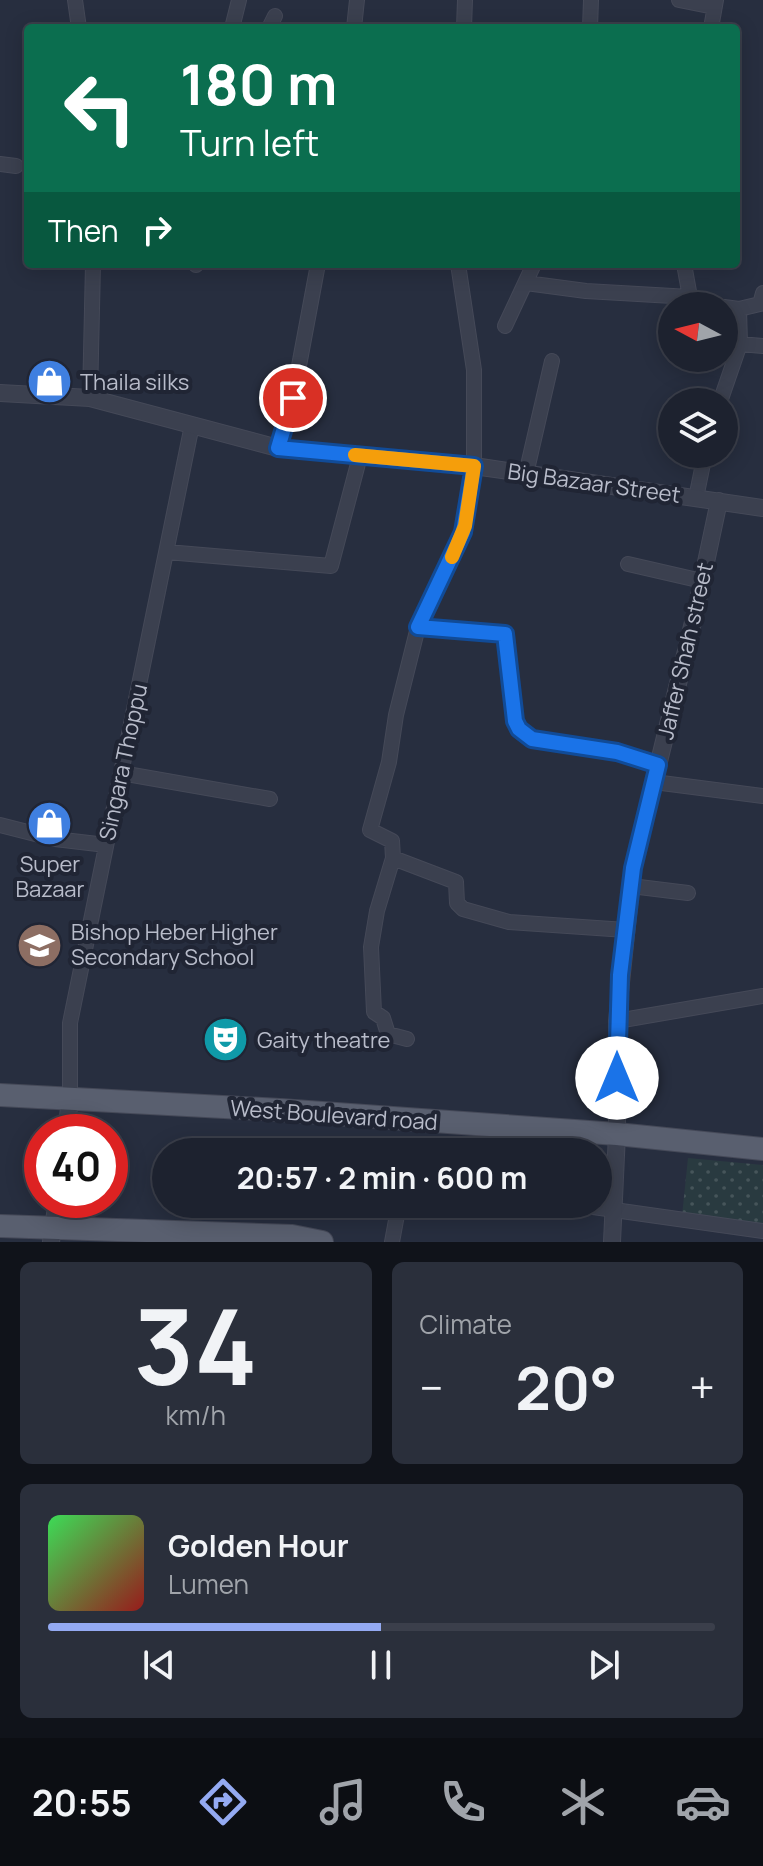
<!DOCTYPE html>
<html lang="en">
<head>
<meta charset="utf-8">
<style>
  :root { --surface:#1d222f; --page:#2a2f3b; --text:#f1f3f6; --muted:#a0a4aa; --line:#3b3f4b; --accent:#94aaf2 }
  body { margin:0; font-family:Manrope,sans-serif; background:var(--page); color:var(--text); height:100vh; display:flex; flex-direction:column; font-size:30px; white-space:nowrap }
  * { box-sizing:border-box; margin:0 }
  p { font-size:26px; color:var(--muted) }
  .icon { flex:none; width:44px; height:44px; fill:none; stroke:currentColor; stroke-width:2; stroke-linecap:round; stroke-linejoin:round }
  .map { position:relative; height:1242px; overflow:hidden }
  .panel { display:flex; flex-direction:column; gap:20px; padding:20px; background:#10131a; flex:1 }
  .panel>* { flex:none }
  .guide { position:absolute; left:24px; top:24px; width:716px; height:244px; border-radius:8px; box-shadow:0 4px 20px #0003,0 0 0 2px var(--line); background:#0b6e4f; color:#fff; overflow:hidden }
  .needle { width:52px; rotate:277deg }
  .buttons { position:absolute; left:658px; top:292px; display:grid; gap:16px }
  .buttons a { display:grid; place-items:center; width:80px; height:80px; border-radius:50%; background:var(--surface); box-shadow:0 4px 20px #0003,0 0 0 2px var(--line); font-size:40px }
  .speed { position:absolute; left:24px; top:1114px; display:flex; gap:16px; font-size:40px; font-weight:700; text-align:center }
  .speed>* { display:grid; place-content:center; width:104px; height:104px; border-radius:50%; background:var(--surface); box-shadow:0 4px 20px #0003,0 0 0 2px var(--line); line-height:1 }
  .speed .limit { border:12px solid #d22; background:#fff; color:#111 }
  .pin { position:absolute; display:grid; place-items:center; width:68px; height:68px; color:#fff; margin:-34px; border:4px solid #fff; border-radius:50%; box-shadow:0 2px 8px #0007 }
  .me { position:absolute; width:88px; margin:-44px; rotate:0deg; stroke-linejoin:round; filter:drop-shadow(0 0 6px #0008) }
  .turn { display:flex; align-items:center; gap:28px; height:168px; padding:0 24px; font-size:36px }
  .turn .icon { width:104px; height:104px; stroke-width:2.5 }
  .turn b { display:block; font-size:56px; line-height:68px }
  .then { display:flex; align-items:center; height:76px; padding:0 24px; background:#0003; gap:16px; font-size:30px }
  .big { font-size:60px; font-weight:700; line-height:1.1 }
  .panel .tile { flex:1; display:flex; flex-direction:column; justify-content:center; gap:12px; min-width:0; padding:0 28px; border-radius:12px; background:var(--page) }
  .panel .dial { align-items:center; gap:0 }
  .dial b { font-size:104px; line-height:1 }
  .song { display:flex; align-items:center; gap:24px }
  .cover { width:96px; height:96px; border-radius:12px; background:linear-gradient(135deg,hsl(130 70% 55%),hsl(0 70% 35%)) }
  .played { height:8px; border-radius:4px; background:linear-gradient(90deg,var(--accent) 50%,var(--line) 50%) }
  .keys { display:flex; justify-content:space-around; direction:ltr }
  .heat { display:flex; justify-content:space-between; align-items:center; font-size:44px; direction:ltr }
  .panel .tiles { flex:1; display:grid; gap:20px; grid-template-columns:1fr 1fr }
  .tile:last-child { grid-column:span 2 }
  .trip { position:absolute; left:152px; top:1138px; width:460px; height:80px; border-radius:40px; background:var(--surface); box-shadow:0 4px 20px #0003,0 0 0 2px var(--line); font-weight:700; line-height:80px; text-align:center }
  .tabs { display:flex; height:128px; justify-content:space-around; align-items:center; background:#0c0e13; color:var(--muted) }
  .tabs .icon { width:56px; height:56px }
  .tabs .on { color:var(--accent) }
  .tabs b { font-size:36px; color:var(--text) }
  .map>svg:first-child { display:block }
  .park { fill:url(#park-dots) }
  .lines { fill:none; stroke-linecap:round; stroke-linejoin:round }
  .minor-casing { stroke:#454958; stroke-width:16 }
  .tertiary-casing { stroke:#454958; stroke-width:18 }
  .primary-casing { stroke:#454958; stroke-width:24 }
  .minor { stroke:#3b404f; stroke-width:14 }
  .tertiary { stroke:#3b404f; stroke-width:16 }
  .primary { stroke:#595f6f; stroke-width:22 }
  .route-casing { stroke:#114b97; stroke-width:20 }
  .route { stroke:#1a73e8; stroke-width:14 }
  .slow { stroke:#f59e0b; stroke-width:14 }
  .labels { text-anchor:middle; dominant-baseline:central; stroke-width:8; stroke-linejoin:round; paint-order:stroke }
  .poi-label { font-size:22px; fill:#b8bcca; stroke:#202534; text-anchor:start }
  .street-label { font-size:22px; fill:#b8bcca; stroke:#202534 }
</style>
</head>
<body>
<div class="map">
<svg width="763" height="1242" viewBox="0 0 763 1242">
  <defs>
    <pattern id="park-dots" width="8" height="8" patternUnits="userSpaceOnUse" patternTransform="scale(2)"><rect width="8" height="8" fill="#293a40"/><path d="M2 2h.1M6 6h.1" fill="none" stroke="#46555a" stroke-width="1.8" stroke-linecap="round"/></pattern>
  </defs>
  <rect width="100%" height="100%" fill="#272e3f"/>
  <path class="park" d="M 688,1158 L 763,1165 L 763,1228 L 682,1216 Z"/>
  <g class="lines">
    <defs>
      <path id="minor" d="M 75,0 L 79,28
        M 679,0 L 714,7
        M 232,28 L 239,0
        M 269,28 L 275,16
        M 354,28 L 357,0
        M 464,28 L 465,0
        M 590,28 L 591,0
        M 711,28 L 716,0
        M 0,164 L 16,166
        M 458,264 L 474,370 L 474,466 L 465,526 L 418,627 L 396,715 L 389,762 L 370,830 L 392,841 L 393,858 L 456,882 L 457,903 L 463,909 L 509,922 L 626,930
        M 684,264 L 690,297 L 705,305 L 715,306
        M 196,265 L 196,264
        M 526,283 L 586,291 L 690,297
        M 739,309 L 760,304 L 763,293
        M 505,326 L 534,264
        M 740,344 L 763,346
        M 90,398 L 93,264
        M 720,402 L 740,344 L 739,309 L 724,307
        M 278,448 L 293,398 L 318,264
        M 526,474 L 552,361
        M 696,498 L 705,454
        M 167,552 L 331,566 L 360,456
        M 628,564 L 702,581
        M 418,627 L 505,634 L 515,721 L 519,729 L 532,739 L 617,752 L 658,765
        M 121,773 L 270,799
        M 654,782 L 763,796
        M 0,825 L 55,839 L 106,845
        M 393,858 L 377,911 L 371,947 L 374,1012 L 383,1018 L 388,1034 L 407,1039
        M 631,886 L 688,893
        M 617,1021 L 763,996
        M 70,1100 L 70,1023 L 192,425
        M 572,1204 L 763,1231
        M 392,1242 L 399,1204"/>
      <path id="tertiary" d="M 0,393 L 90,398 L 278,448 L 474,466 L 763,508
        M 66,1132 L 70,1100
        M 51,1242 L 57,1200
        M 612,1242 L 617,1134 L 617,1021 L 633,868 L 695,614 L 719,501"/>
      <path id="primary" d="M 0,1095 L 280,1110 L 617,1134 L 763,1149
        M 0,1226 L 292,1236 L 322,1242"/>
    </defs>
    <use href="#minor" class="minor-casing"/>
    <use href="#tertiary" class="tertiary-casing"/>
    <use href="#primary" class="primary-casing"/>
    <use href="#minor" class="minor"/>
    <use href="#tertiary" class="tertiary"/>
    <use href="#primary" class="primary"/>
  </g>
  <g class="lines">
    <defs>
      <path id="route" d="M 293,398 L 278,448 L 474,466 L 463,532 L 418,627 L 505,634 L 515,721 L 519,729 L 532,739 L 617,752 L 658,765 L 633,868 L 620,975 L 617,1078"/>
    </defs>
    <use href="#route" class="route-casing"/>
    <use href="#route" class="route"/>
    <path class="slow" d="M 355,455 L 474,466 L 465,526 L 452,557"/>
  </g>
  <defs>
    <symbol id="shop-disc" viewBox="-11 -11 22 22"><circle r="9.5" fill="#3f7fe0" stroke="#202534"/><path d="M-5-2.5h2.3a2.7 3.5 0 0 1 5.4 0H5L5.5 6h-11ZM-1.5-2.5h3a1.5 2.3 0 0 0-3 0Z" fill="#fff"/></symbol>
    <symbol id="school-disc" viewBox="-11 -11 22 22"><circle r="9.5" fill="#8d6e63" stroke="#202534"/><path d="M0-5L7-2L0 1L-7-2ZM-4 1L0 2.5L4 1V4Q0 6-4 4Z" fill="#fff"/></symbol>
    <symbol id="theatre-disc" viewBox="-11 -11 22 22"><circle r="9.5" fill="#0f9aa8" stroke="#202534"/><path d="M-5-5.5Q0-4 5-5.5V0Q5 5 0 6Q-5 5-5 0ZM-3.3-2.5H-1v1.5H-3.3ZM1-2.5H3.3v1.5H1ZM-2.8 1Q0 5.5 2.8 1Z" fill="#fff"/></symbol>
  </defs>
  <g fill-rule="evenodd">
    <use href="#shop-disc" x="24" y="356" width="51" height="51"/>
    <use href="#shop-disc" x="24" y="798" width="51" height="51"/>
    <use href="#school-disc" x="14" y="920" width="51" height="51"/>
    <use href="#theatre-disc" x="200" y="1014" width="51" height="51"/>
  </g>
  <g class="labels">
    <g class="poi-label">
      <text x="80" y="382">Thaila silks</text>
      <text x="50" y="864" text-anchor="middle">Super<tspan x="50" dy="25">Bazaar</tspan></text>
      <text x="71" y="932">Bishop Heber Higher<tspan x="71" dy="25">Secondary School</tspan></text>
      <text x="257" y="1040">Gaity theatre</text>
    </g>
    <g class="street-label">
      <text transform="translate(594 483) rotate(8)">Big Bazaar Street</text>
      <text transform="translate(685 651) rotate(-77)">Jaffer Shah street</text>
      <text transform="translate(123 762) rotate(-78)">Singara Thoppu</text>
      <text transform="translate(334 1115) rotate(4)">West Boulevard road</text>
    </g>
  </g>
</svg>
<div class="buttons">
<a><svg class="needle" viewBox="-14 -14 28 28"><path d="M0-13l5 13h-10z" fill="#e53935"/><path d="M0 13l5-13h-10z" fill="#a0a4aa"/></svg></a>
<a><svg class="icon" aria-label="layers" viewBox="0 0 24 24"><path d="M12 4l9 5-9 5-9-5zM3 14l9 5 9-5"/></svg></a>
</div>
<div class="speed"><div class="limit">40</div></div>
<div class="pin" style="left:293px;top:398px;background:#d93025"><svg class="icon" aria-label="arrive" viewBox="0 0 24 24"><path d="M6 21V4h12l-3 4 3 4H6"/></svg></div>
<svg class="me" style="left:617px;top:1078px" viewBox="-20 -20 40 40"><circle r="19" fill="#fff"/><path d="M0-13L10 11 0 6-10 11z" fill="#1a73e8"/></svg>
<div class="trip">20:57 · 2 min · 600 m</div>
<div class="guide">
<div class="turn"><svg class="icon" aria-label="left" viewBox="0 0 24 24"><path d="M17 20v-9H6M10 6l-5 5 5 5"/></svg><div><b>180 m</b>Turn left</div></div>
<div class="then">Then<svg class="icon" aria-label="right" viewBox="0 0 24 24"><path d="M7 20v-9h11M14 6l5 5-5 5"/></svg></div>
</div>
</div>
<section class="panel">
<div class="tiles">
<div class="tile dial"><b>34</b><p>km/h</p></div>
<div class="tile"><p>Climate</p>
<div class="heat"><a>−</a><b class="big">20°</b><a>+</a></div>
</div>
<div class="tile">
<div class="song"><i class="cover"></i><div><b>Golden Hour</b><p>Lumen</p></div></div>
<div class="played"></div>
<div class="keys"><svg class="icon" aria-label="previous" viewBox="0 0 24 24"><path d="M18 5L8 12l10 7zM5 5v14"/></svg><svg class="icon" aria-label="pause" viewBox="0 0 24 24"><path d="M8 5v14M16 5v14"/></svg><svg class="icon" aria-label="next" viewBox="0 0 24 24"><path d="M6 5l10 7-10 7zM19 5v14"/></svg></div>
</div>
</div>
</section>
<nav class="tabs">
<b>20:55</b>
<svg class="icon on" aria-label="directions" viewBox="0 0 24 24"><path d="M12 3l9 9-9 9-9-9zM9 14v-3h6M13 9l2 2-2 2"/></svg>
<svg class="icon" aria-label="music" viewBox="0 0 24 24"><path d="M9 18V5l10-2v13"/><circle cx="6" cy="18" r="3"/><circle cx="16" cy="16" r="3"/></svg>
<svg class="icon" aria-label="phone" viewBox="0 0 24 24"><path d="M5 4h4l2 5-3 2q2 4 5 5l2-3 5 2v4C11 20 4 13 5 4z"/></svg>
<svg class="icon" aria-label="climate" viewBox="0 0 24 24"><path d="M12 3v18M4 7l16 10M4 17L20 7"/></svg>
<svg class="icon" aria-label="car" viewBox="0 0 24 24"><path d="M5 17H2v-5l4-1 3-4h7l3 4 3 1v5h-3M9 17h6M6 11h13"/><circle cx="7" cy="17" r="2"/><circle cx="17" cy="17" r="2"/></svg>
</nav>
</body>
</html>
